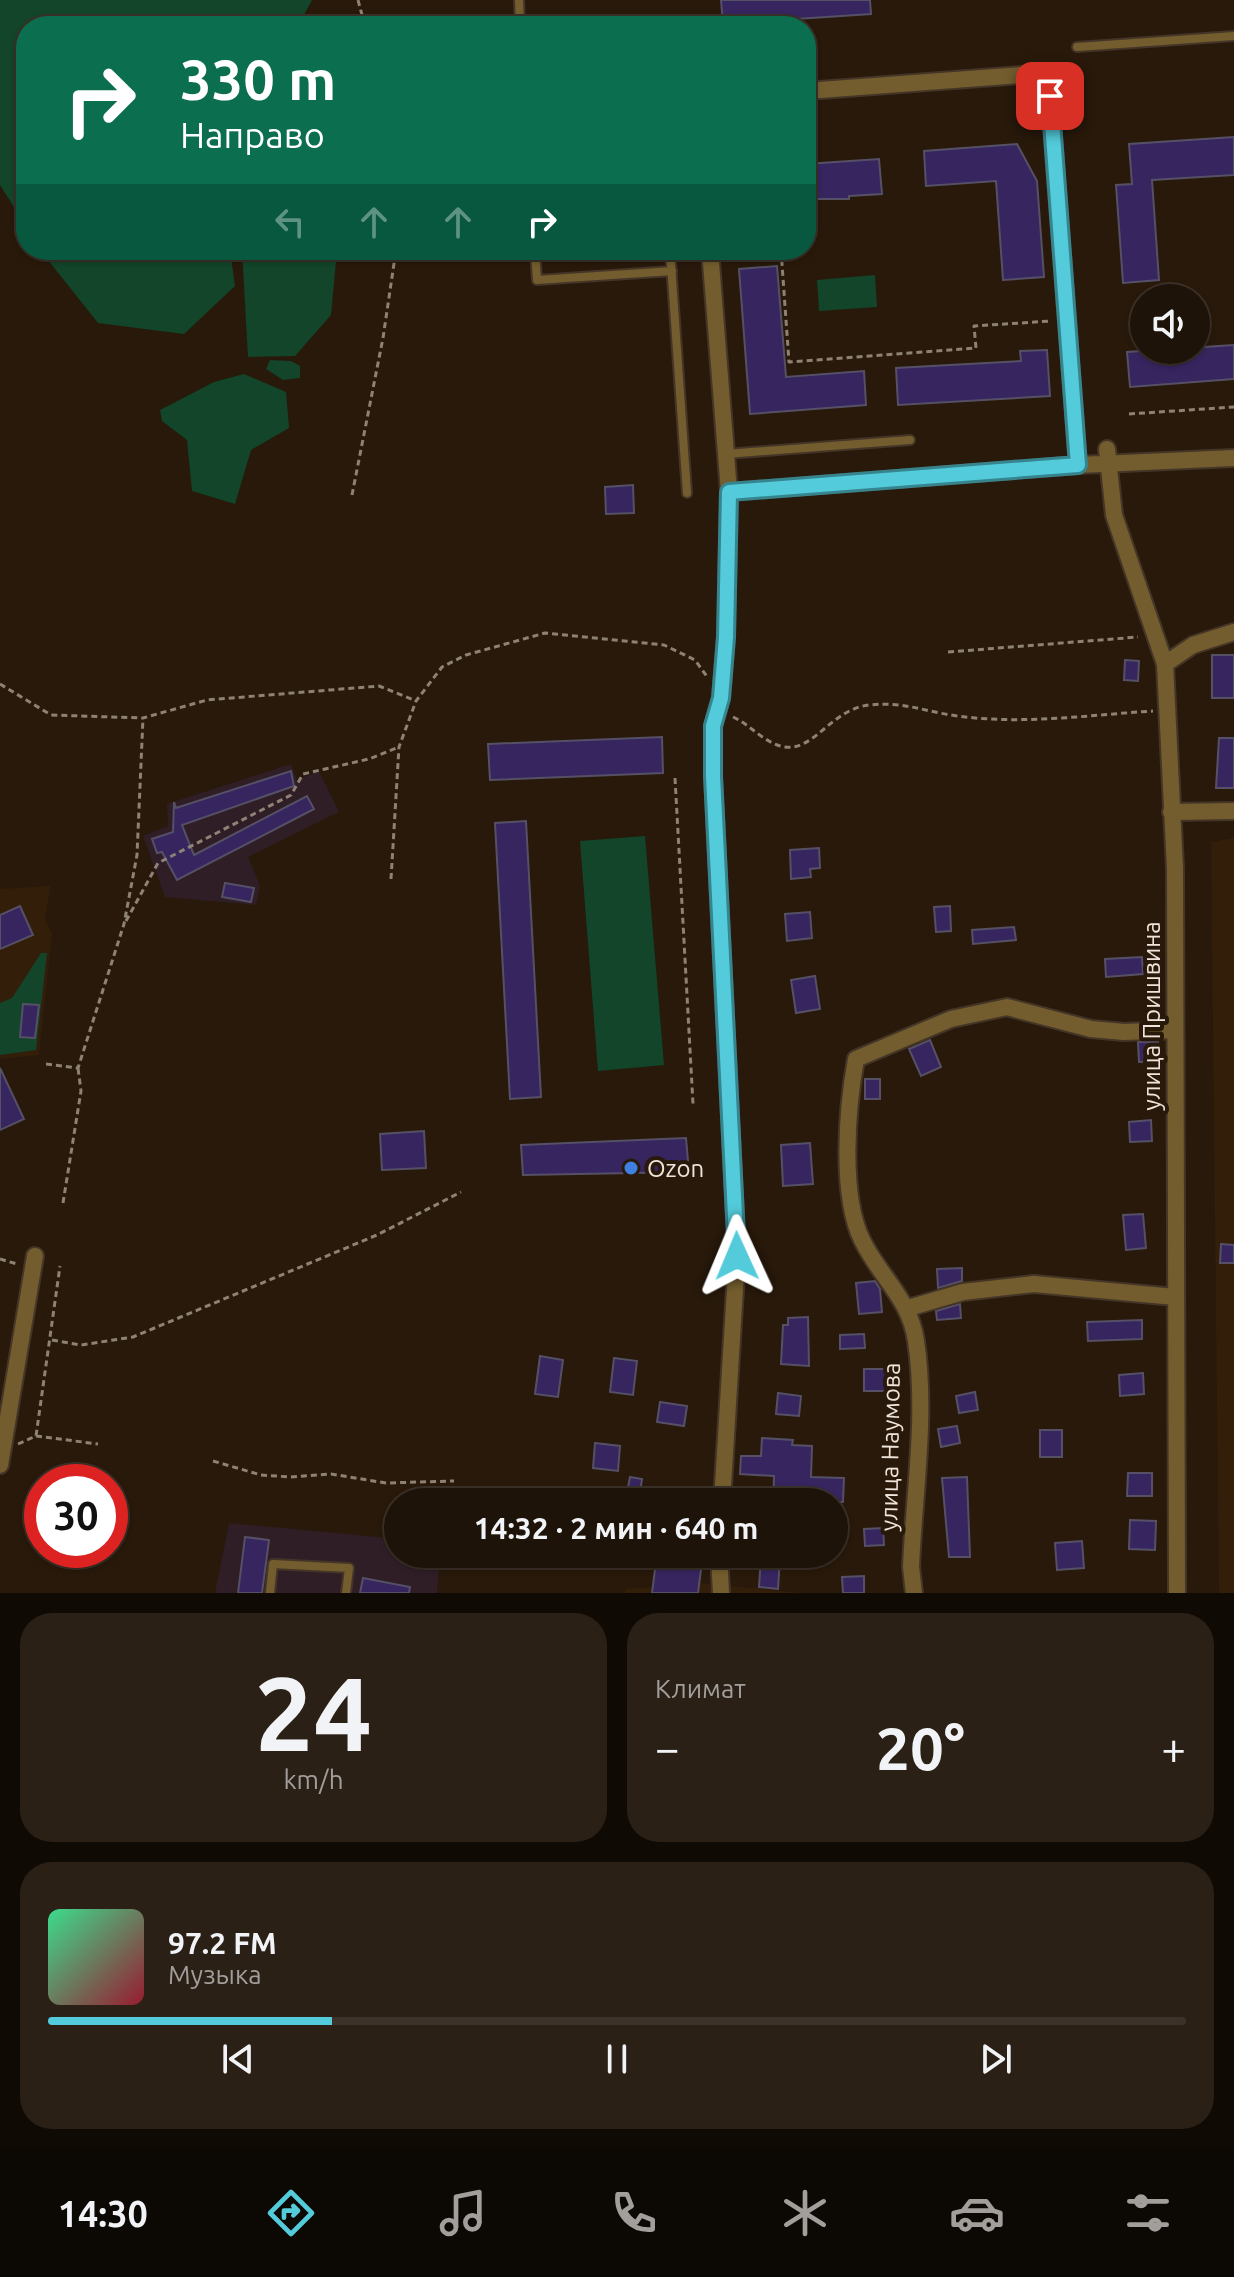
<!DOCTYPE html>
<html lang="ru">
<head>
<meta charset="utf-8">
<style>
  :root { --surface:#1e1308; --page:#2b2016; --text:#f1f3f6; --muted:#a19e9c; --line:#3c3229; --accent:#53cbda }
  body { margin:0; font-family:Ubuntu,sans-serif; background:var(--page); color:var(--text); height:100vh; display:flex; flex-direction:column; font-size:30px; white-space:nowrap }
  * { box-sizing:border-box; margin:0 }
  p { font-size:26px; color:var(--muted) }
  .icon { flex:none; width:44px; height:44px; fill:none; stroke:currentColor; stroke-width:2; stroke-linecap:round; stroke-linejoin:round }
  .map { position:relative; height:1593px; overflow:hidden }
  .side { display:flex; flex-direction:column; gap:20px; padding:20px; background:#100a04; flex:1 }
  .side>* { flex:none }
  .top-card { position:absolute; left:16px; top:16px; width:800px; height:244px; border-radius:32px; box-shadow:0 2px 6px #0004,0 0 0 2px var(--line); background:#0b6e4f; color:#fff; overflow:hidden }
  .fabs { position:absolute; left:1130px; top:284px; display:grid; gap:16px }
  .fabs a { display:grid; place-items:center; width:80px; height:80px; border-radius:50%; background:var(--surface); box-shadow:0 2px 6px #0004,0 0 0 2px var(--line); font-size:40px }
  .speed { position:absolute; left:24px; top:1464px; display:flex; gap:16px; font-size:40px; font-weight:700; text-align:center }
  .speed>* { display:grid; place-content:center; width:104px; height:104px; border-radius:50%; background:var(--surface); box-shadow:0 2px 6px #0004,0 0 0 2px var(--line); line-height:1 }
  .speed .limit { border:12px solid #d22; background:#fff; color:#111 }
  .pin { position:absolute; display:grid; place-items:center; width:68px; height:68px; color:#fff; margin:-34px; border-radius:16px; box-shadow:0 4px 12px #0006 }
  .me { position:absolute; width:88px; margin:-44px; rotate:359deg; stroke-linejoin:round; filter:drop-shadow(0 0 6px #0008) }
  .turn { display:flex; align-items:center; gap:28px; height:168px; padding:0 32px; font-size:36px }
  .turn .icon { width:104px; height:104px; stroke-width:2.5 }
  .turn b { display:block; font-size:56px; line-height:68px }
  .lanes { display:flex; align-items:center; height:76px; padding:0 32px; background:#0003; justify-content:center; gap:40px; direction:ltr }
  .lanes .off { opacity:.35 }
  .big { font-size:60px; font-weight:700; line-height:1.1 }
  .side .widget { flex:1; display:flex; flex-direction:column; justify-content:center; gap:12px; min-width:0; padding:0 28px; border-radius:32px; background:var(--page) }
  .side .dial { align-items:center; gap:0 }
  .dial b { font-size:104px; line-height:1 }
  .song { display:flex; align-items:center; gap:24px }
  .cover { width:96px; height:96px; border-radius:12px; background:linear-gradient(135deg,hsl(150 70% 55%),hsl(350 70% 35%)) }
  .played { height:8px; border-radius:4px; background:linear-gradient(90deg,var(--accent) 25%,var(--line) 25%) }
  .keys { display:flex; justify-content:space-around; direction:ltr }
  .heat { display:flex; justify-content:space-between; align-items:center; font-size:44px; direction:ltr }
  .side .tiles { flex:1; display:grid; gap:20px; grid-template-columns:1fr 1fr }
  .widget:last-child { grid-column:span 2 }
  .trip { position:absolute; left:384px; top:1488px; width:464px; height:80px; border-radius:40px; background:var(--surface); box-shadow:0 2px 6px #0004,0 0 0 2px var(--line); font-weight:700; line-height:80px; text-align:center }
  .tabs { display:flex; height:128px; justify-content:space-around; align-items:center; background:#0c0803; color:var(--muted) }
  .tabs .icon { width:56px; height:56px }
  .tabs .selected { color:var(--accent) }
  .tabs b { font-size:36px; color:var(--text) }
  .map>svg:first-child { display:block }
  .built { fill:#331e0a }
  .industrial { fill:#2f1e26 }
  .green { fill:#12452a }
  .building { fill:#36255e; stroke:#555066; stroke-width:2 }
  .lines { fill:none; stroke-linecap:round; stroke-linejoin:round }
  .service-casing { stroke:#443527; stroke-width:12 }
  .minor-casing { stroke:#443527; stroke-width:20 }
  .path { stroke:#8e8275; stroke-width:3; stroke-dasharray:6 4; stroke-linecap:butt }
  .service { stroke:#735d2e; stroke-width:8 }
  .minor { stroke:#735d2e; stroke-width:16 }
  .route-casing { stroke:#36848e; stroke-width:20 }
  .route { stroke:#53cbda; stroke-width:14 }
  .shop-dot { fill:#3f7fe0; stroke:#28190a; stroke-width:3 }
  .labels { text-anchor:middle; dominant-baseline:central; stroke-width:8; stroke-linejoin:round; paint-order:stroke }
  .street-label { font-size:24px; fill:#efe4da; stroke:#28190a }
  .poi-label { font-size:24px; fill:#efe4da; stroke:#28190a; text-anchor:start }
</style>
</head>
<body>
<div class="map">
<svg width="1234" height="1593" viewBox="0 0 1234 1593">
  <rect width="100%" height="100%" fill="#28190a"/>
  <path class="built" d="M 1234,838 L 1234,1593 L 1219,1593 L 1211,842 Z
    M 50,886 L 45,920 L 52,933 L 39,1055 L 0,1059 L 0,889 Z
    M 701,1583 L 802,1593 L 625,1593 L 626,1589 Z"/>
  <path class="industrial" d="M 291,764 L 297,780 L 319,771 L 339,812 L 248,857 L 260,885 L 256,905 L 165,897 L 143,836 L 168,826 L 167,804 Z
    M 229,1523 L 398,1539 L 398,1554 L 440,1554 L 437,1593 L 215,1593 Z"/>
  <path class="green" d="M 0,0 L 312,0 L 298,26 L 26,26 L 26,226 L 0,185 Z
    M 40,250 L 230,250 L 235,286 L 184,334 L 98,323 Z
    M 242,250 L 337,250 L 331,315 L 295,356 L 248,357 Z
    M 875,275 L 877,307 L 819,311 L 817,280 Z
    M 270,360 L 291,361 L 300,366 L 300,378 L 283,380 L 266,369 Z
    M 244,374 L 286,392 L 289,428 L 251,450 L 235,504 L 192,491 L 187,440 L 162,421 L 160,410 L 214,382 Z
    M 645,836 L 664,1065 L 598,1071 L 580,841 Z
    M 41,953 L 47,953 L 36,1050 L 0,1055 L 0,1003 L 12,998 Z"/>
  <path class="building" d="M 721,0 L 870,0 L 871,14 L 723,24 Z
    M 1234,137 L 1234,175 L 1152,180 L 1159,280 L 1123,283 L 1116,185 L 1132,184 L 1129,144 Z
    M 1017,144 L 1037,181 L 1044,277 L 1003,280 L 996,181 L 926,186 L 924,151 Z
    M 879,159 L 882,194 L 849,196 L 849,199 L 806,199 L 806,164 Z
    M 777,266 L 786,377 L 864,371 L 866,405 L 750,414 L 739,269 Z
    M 1234,345 L 1234,379 L 1130,387 L 1127,352 Z
    M 1047,350 L 1050,396 L 898,405 L 896,368 L 1021,361 L 1020,351 Z
    M 633,485 L 634,513 L 606,514 L 605,487 Z
    M 1212,655 L 1234,655 L 1234,698 L 1212,698 Z
    M 1125,660 L 1139,661 L 1138,681 L 1124,680 Z
    M 662,737 L 663,773 L 490,780 L 488,744 Z
    M 1219,738 L 1234,738 L 1234,788 L 1216,788 Z
    M 291,771 L 294,786 L 182,825 L 194,855 L 307,796 L 314,809 L 177,880 L 162,852 L 157,853 L 152,839 L 173,832 L 174,802 L 176,808 Z
    M 526,821 L 541,1097 L 510,1099 L 495,823 Z
    M 819,848 L 820,868 L 810,869 L 811,877 L 791,879 L 790,850 Z
    M 225,883 L 254,888 L 251,902 L 222,897 Z
    M 20,906 L 33,935 L 0,949 L 0,915 Z
    M 950,906 L 951,931 L 936,932 L 934,907 Z
    M 810,912 L 812,938 L 787,941 L 785,914 Z
    M 1014,927 L 1016,940 L 973,944 L 972,930 Z
    M 1142,957 L 1143,974 L 1106,977 L 1105,959 Z
    M 815,976 L 820,1009 L 796,1013 L 791,980 Z
    M 23,1004 L 39,1005 L 35,1038 L 20,1037 Z
    M 930,1040 L 941,1067 L 921,1076 L 909,1049 Z
    M 1138,1042 L 1158,1042 L 1159,1061 L 1139,1062 Z
    M 0,1068 L 24,1119 L 0,1130 Z
    M 865,1079 L 880,1079 L 880,1099 L 865,1099 Z
    M 1151,1120 L 1152,1141 L 1130,1142 L 1129,1122 Z
    M 424,1131 L 426,1168 L 382,1170 L 380,1134 Z
    M 686,1138 L 689,1172 L 523,1175 L 521,1145 Z
    M 810,1143 L 813,1184 L 783,1186 L 781,1145 Z
    M 1143,1214 L 1146,1248 L 1126,1250 L 1123,1215 Z
    M 1221,1244 L 1234,1245 L 1234,1263 L 1220,1263 Z
    M 962,1268 L 962,1281 L 938,1288 L 937,1269 Z
    M 875,1281 L 880,1289 L 882,1312 L 859,1314 L 856,1283 Z
    M 960,1304 L 961,1318 L 937,1320 L 936,1311 Z
    M 808,1317 L 809,1366 L 781,1364 L 783,1325 L 788,1325 L 788,1318 Z
    M 1142,1320 L 1142,1339 L 1088,1341 L 1087,1322 Z
    M 864,1334 L 865,1348 L 840,1349 L 840,1335 Z
    M 540,1356 L 563,1360 L 558,1397 L 535,1394 Z
    M 614,1358 L 637,1361 L 633,1395 L 610,1392 Z
    M 864,1369 L 886,1369 L 887,1391 L 864,1391 Z
    M 1143,1373 L 1144,1394 L 1120,1396 L 1119,1375 Z
    M 975,1392 L 978,1410 L 959,1413 L 956,1396 Z
    M 778,1393 L 801,1396 L 799,1416 L 776,1414 Z
    M 660,1402 L 687,1406 L 684,1426 L 657,1422 Z
    M 957,1426 L 960,1443 L 941,1447 L 938,1429 Z
    M 1040,1430 L 1062,1430 L 1062,1457 L 1040,1457 Z
    M 762,1438 L 793,1440 L 792,1445 L 812,1446 L 811,1477 L 844,1478 L 843,1502 L 773,1502 L 774,1476 L 740,1474 L 741,1456 L 761,1456 Z
    M 595,1443 L 620,1446 L 618,1471 L 593,1468 Z
    M 1128,1473 L 1152,1473 L 1152,1496 L 1127,1496 Z
    M 630,1477 L 642,1479 L 639,1500 L 626,1498 Z
    M 967,1477 L 970,1557 L 949,1557 L 942,1478 Z
    M 1130,1520 L 1156,1521 L 1155,1550 L 1129,1549 Z
    M 883,1528 L 884,1545 L 865,1546 L 864,1529 Z
    M 245,1537 L 269,1540 L 262,1593 L 238,1593 Z
    M 1082,1541 L 1084,1568 L 1057,1570 L 1055,1543 Z
    M 657,1554 L 703,1554 L 698,1593 L 652,1593 Z
    M 761,1557 L 780,1558 L 778,1589 L 759,1587 Z
    M 864,1576 L 864,1593 L 843,1593 L 842,1577 Z
    M 363,1578 L 410,1587 L 409,1593 L 360,1593 Z"/>
  <g class="lines">
    <defs>
      <path id="service" d="M 519,0 L 520,26
        M 1077,47 L 1234,36
        M 535,250 L 537,280 L 672,271
        M 670,250 L 687,493
        M 726,454 L 910,440
        M 270,1593 L 273,1564 L 349,1568 L 346,1593"/>
      <path id="minor" d="M 806,91 L 1048,73 L 1078,465
        M 710,250 L 729,492 L 726,637 L 721,698 L 713,726 L 713,776 L 737,1256 L 722,1502
        M 1107,449 L 1114,515 L 1165,664 L 1175,868 L 1177,1593
        M 729,492 L 1078,465 L 1234,458
        M 1165,664 L 1193,645 L 1234,632
        M 1171,812 L 1234,811
        M 908,1308 L 963,1292 L 1034,1284 L 1175,1297
        M 0,1465 L 35,1256
        M 719,1554 L 721,1593
        M 914,1593 L 911,1567 C 914,1494 927,1414 916,1341 C 910,1299 880,1277 862,1240 C 840,1195 847,1108 856,1059 L 951,1019 L 1007,1007 L 1091,1029 L 1124,1032 L 1175,1030"/>
    </defs>
    <use href="#service" class="service-casing"/>
    <use href="#minor" class="minor-casing"/>
    <path class="path" d="M 358,0 L 365,26
      M 781,250 L 789,362 L 976,348 L 974,326 L 1051,321
      M 1129,414 L 1234,407
      M 352,495 L 383,338 L 396,250
      M 948,652 L 1138,637
      M 0,684 L 51,715 L 143,718 L 207,700 L 379,686 L 416,701
      M 733,717 C 751,725 765,744 785,747 C 814,751 832,709 869,705 C 904,701 925,712 958,716 C 1022,725 1089,715 1153,711
      M 675,778 L 693,1104
      M 391,879 L 399,747 L 416,701 L 442,667 L 466,655 L 545,633 L 664,645 L 695,660 L 708,678
      M 126,921 L 158,863 L 291,795 L 303,774 L 369,759 L 399,747
      M 46,1064 L 78,1068 L 124,924 L 137,855 L 143,718
      M 63,1203 L 81,1091 L 78,1068
      M 0,1259 L 17,1264
      M 52,1340 L 81,1345 L 133,1337 L 377,1235 L 461,1192
      M 36,1436 L 98,1444
      M 18,1444 L 36,1436 L 60,1266
      M 213,1461 L 261,1475 L 290,1477 L 331,1474 L 386,1483 L 454,1481"/>
    <use href="#service" class="service"/>
    <use href="#minor" class="minor"/>
  </g>
  <g class="lines">
    <defs>
      <path id="route" d="M 737,1256 L 713,776 L 713,726 L 721,698 L 726,637 L 729,492 L 1078,465 L 1050,96"/>
    </defs>
    <use href="#route" class="route-casing"/>
    <use href="#route" class="route"/>
  </g>
  <circle class="shop-dot" cx="631" cy="1168" r="8"/>
  <g class="labels">
    <g class="street-label">
      <text transform="translate(1151 1016) rotate(-90)">улица Пришвина</text>
      <text transform="translate(890 1447) rotate(-89)">улица Наумова</text>
    </g>
    <g class="poi-label">
      <text x="647" y="1168">Ozon</text>
    </g>
  </g>
</svg>
<div class="fabs">
<a><svg class="icon" aria-label="sound" viewBox="0 0 24 24"><path d="M4 9h4l5-4v14l-5-4H4zM17 9q2 3 0 6"/></svg></a>
</div>
<div class="speed"><div class="limit">30</div></div>
<div class="pin" style="left:1050px;top:96px;background:#d93025"><svg class="icon" aria-label="arrive" viewBox="0 0 24 24"><path d="M6 21V4h12l-3 4 3 4H6"/></svg></div>
<svg class="me" style="left:737px;top:1256px" viewBox="-20 -20 40 40"><path d="M0-17L14 15 0 8-14 15z" fill="#53cbda" stroke="#fff" stroke-width="4"/></svg>
<div class="trip">14:32 · 2 мин · 640 m</div>
<div class="top-card">
<div class="turn"><svg class="icon" aria-label="right" viewBox="0 0 24 24"><path d="M7 20v-9h11M14 6l5 5-5 5"/></svg><div><b>330 m</b>Направо</div></div>
<div class="lanes"><svg class="icon off" aria-label="left" viewBox="0 0 24 24"><path d="M17 20v-9H6M10 6l-5 5 5 5"/></svg><svg class="icon off" aria-label="ahead" viewBox="0 0 24 24"><path d="M12 20V5M6 11l6-6 6 6"/></svg><svg class="icon off" aria-label="ahead" viewBox="0 0 24 24"><path d="M12 20V5M6 11l6-6 6 6"/></svg><svg class="icon" aria-label="right" viewBox="0 0 24 24"><path d="M7 20v-9h11M14 6l5 5-5 5"/></svg></div>
</div>
</div>
<section class="side">
<div class="tiles">
<div class="widget dial"><b>24</b><p>km/h</p></div>
<div class="widget"><p>Климат</p>
<div class="heat"><a>−</a><b class="big">20°</b><a>+</a></div>
</div>
<div class="widget">
<div class="song"><i class="cover"></i><div><b>97.2 FM</b><p>Музыка</p></div></div>
<div class="played"></div>
<div class="keys"><svg class="icon" aria-label="previous" viewBox="0 0 24 24"><path d="M18 5L8 12l10 7zM5 5v14"/></svg><svg class="icon" aria-label="pause" viewBox="0 0 24 24"><path d="M8 5v14M16 5v14"/></svg><svg class="icon" aria-label="next" viewBox="0 0 24 24"><path d="M6 5l10 7-10 7zM19 5v14"/></svg></div>
</div>
</div>
</section>
<nav class="tabs">
<b>14:30</b>
<svg class="icon selected" aria-label="directions" viewBox="0 0 24 24"><path d="M12 3l9 9-9 9-9-9zM9 14v-3h6M13 9l2 2-2 2"/></svg>
<svg class="icon" aria-label="music" viewBox="0 0 24 24"><path d="M9 18V5l10-2v13"/><circle cx="6" cy="18" r="3"/><circle cx="16" cy="16" r="3"/></svg>
<svg class="icon" aria-label="phone" viewBox="0 0 24 24"><path d="M5 4h4l2 5-3 2q2 4 5 5l2-3 5 2v4C11 20 4 13 5 4z"/></svg>
<svg class="icon" aria-label="climate" viewBox="0 0 24 24"><path d="M12 3v18M4 7l16 10M4 17L20 7"/></svg>
<svg class="icon" aria-label="car" viewBox="0 0 24 24"><path d="M5 17H2v-5l4-1 3-4h7l3 4 3 1v5h-3M9 17h6M6 11h13"/><circle cx="7" cy="17" r="2"/><circle cx="17" cy="17" r="2"/></svg>
<svg class="icon" aria-label="filters" viewBox="0 0 24 24"><path d="M4 7h16M4 17h16"/><circle cx="9" cy="7" r="2"/><circle cx="15" cy="17" r="2"/></svg>
</nav>
</body>
</html>
